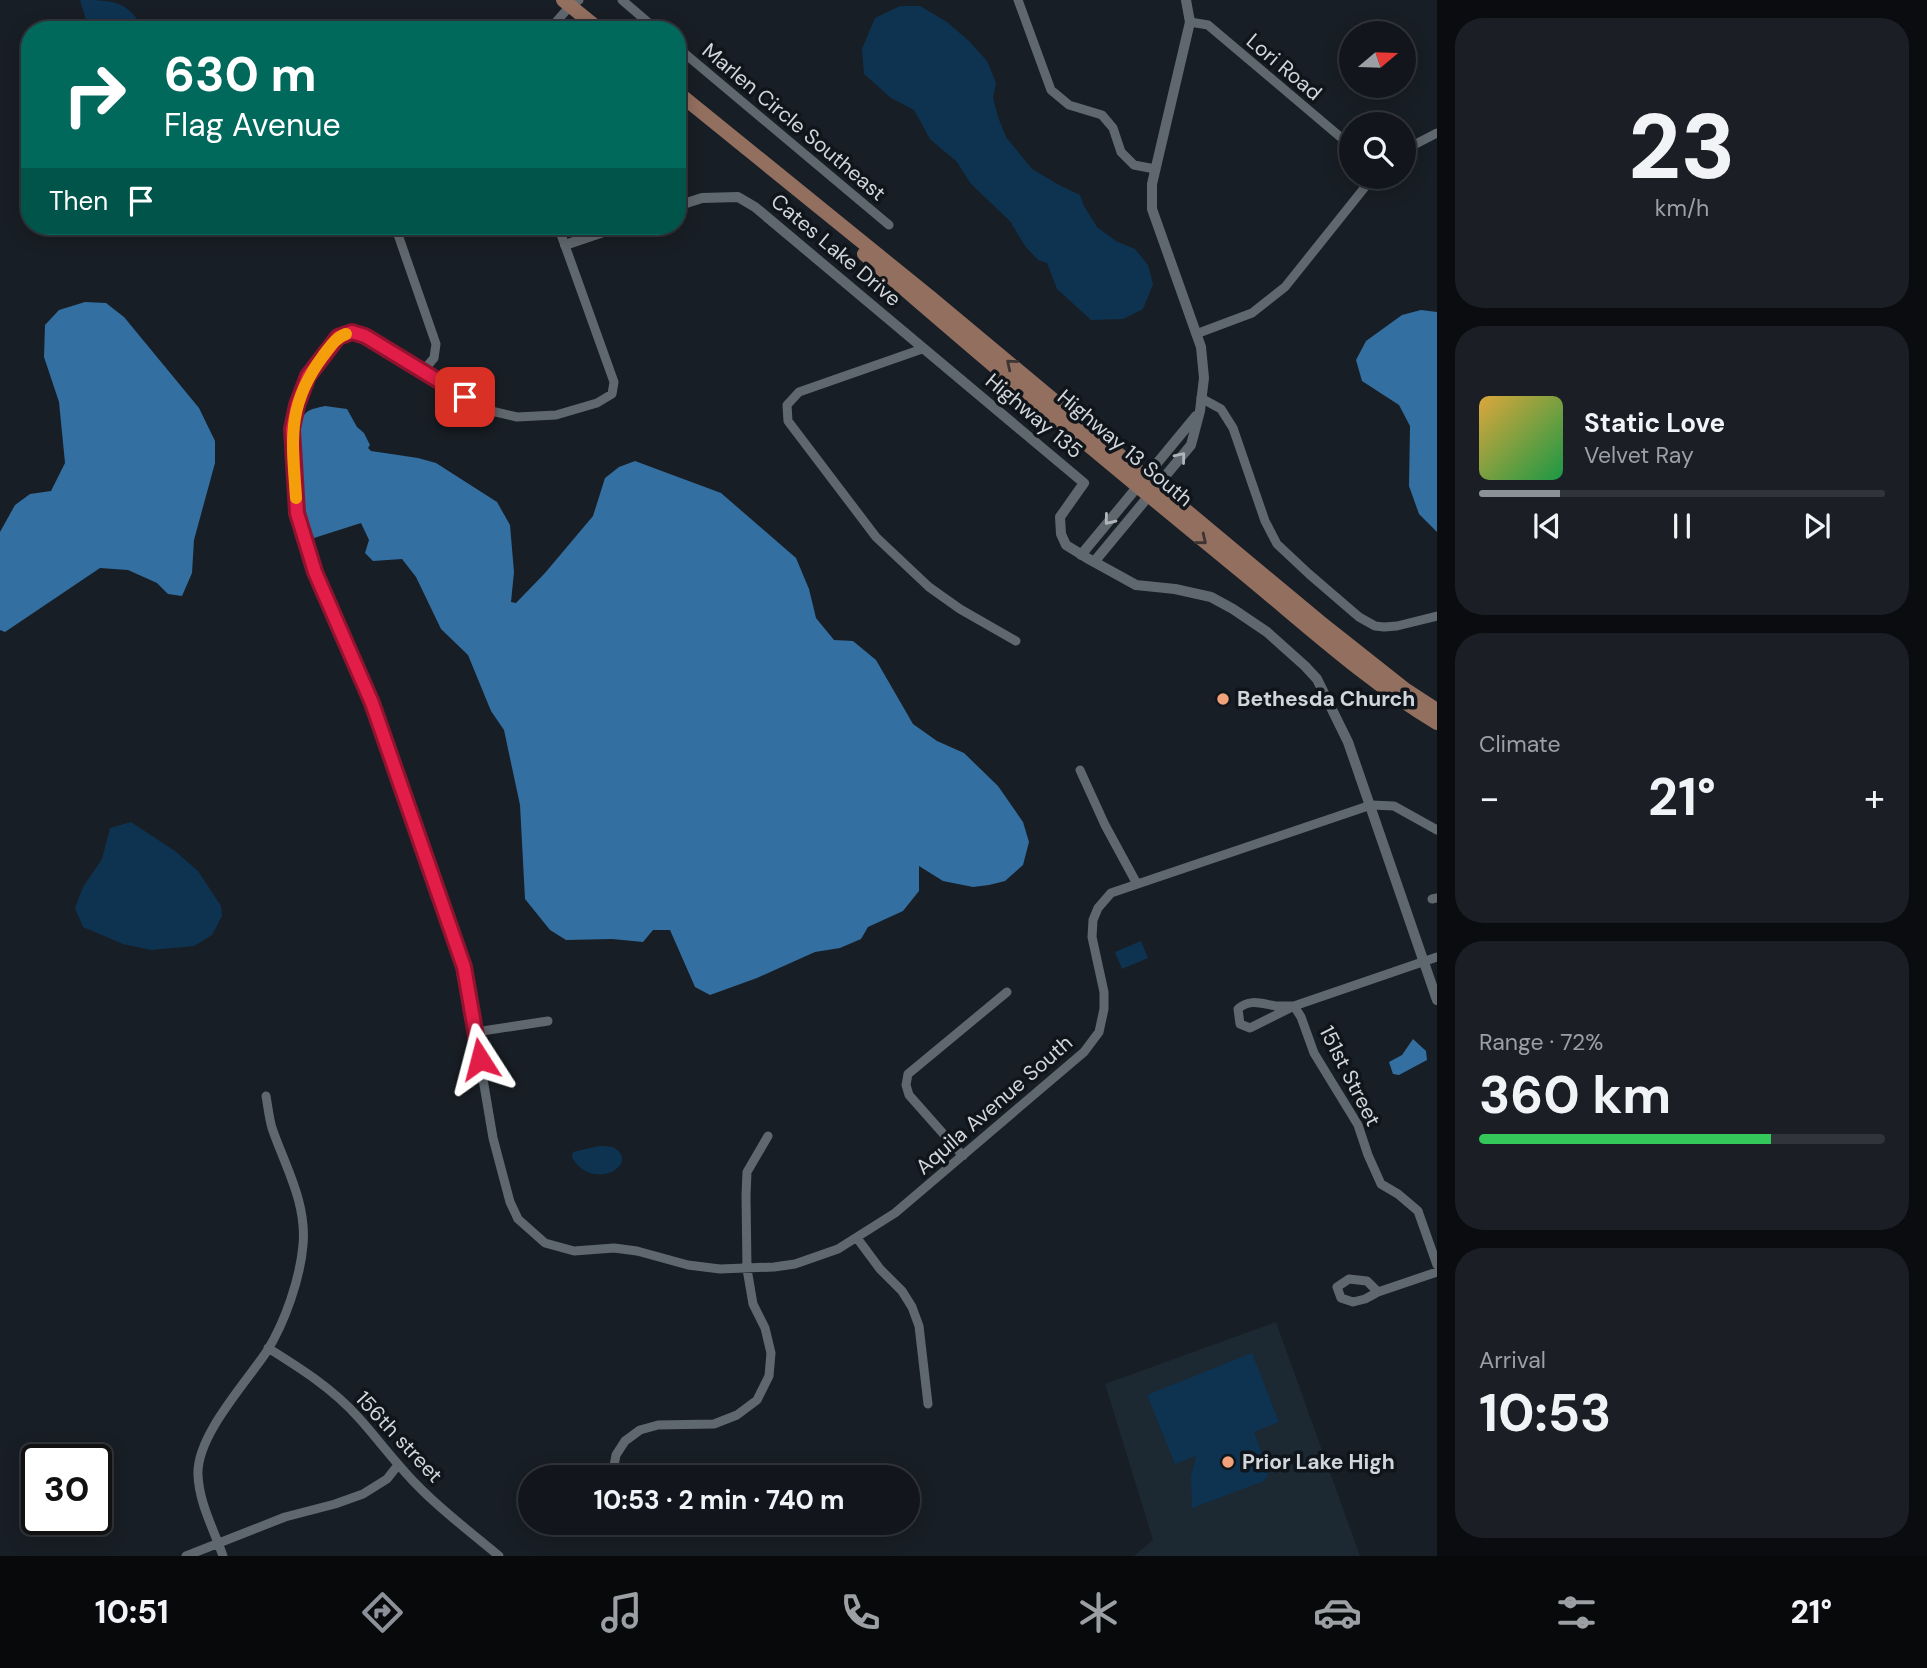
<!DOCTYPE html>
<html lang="en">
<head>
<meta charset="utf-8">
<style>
  :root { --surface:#12161c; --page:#1b1f25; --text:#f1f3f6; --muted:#9c9fa3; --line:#31353b; --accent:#8c9099 }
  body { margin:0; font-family:"DM Sans",sans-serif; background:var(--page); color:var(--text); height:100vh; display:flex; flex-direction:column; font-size:26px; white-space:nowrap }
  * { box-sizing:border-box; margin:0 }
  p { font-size:23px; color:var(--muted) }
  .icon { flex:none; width:38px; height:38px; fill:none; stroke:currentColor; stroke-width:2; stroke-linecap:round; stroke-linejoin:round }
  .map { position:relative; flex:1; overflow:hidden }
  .drawer { display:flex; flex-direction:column; gap:18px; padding:18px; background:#0a0c0f; width:490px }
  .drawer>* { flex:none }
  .hud { position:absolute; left:21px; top:21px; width:665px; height:214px; border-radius:28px; box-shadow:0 4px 18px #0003,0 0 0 2px var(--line); background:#00695c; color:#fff; overflow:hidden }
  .needle { width:46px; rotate:71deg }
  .buttons { position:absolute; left:1339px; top:21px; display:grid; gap:14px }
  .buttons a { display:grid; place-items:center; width:77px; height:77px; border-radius:50%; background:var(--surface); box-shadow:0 4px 18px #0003,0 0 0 2px var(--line); font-size:35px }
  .speed { position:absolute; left:21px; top:1444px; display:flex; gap:14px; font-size:35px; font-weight:700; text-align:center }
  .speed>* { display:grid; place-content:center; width:91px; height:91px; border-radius:50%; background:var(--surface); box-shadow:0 4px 18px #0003,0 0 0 2px var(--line); line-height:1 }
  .speed .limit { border:4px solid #111; border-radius:10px; background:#fff; color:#111 }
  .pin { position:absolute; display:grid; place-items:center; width:60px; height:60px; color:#fff; margin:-30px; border-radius:14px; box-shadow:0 4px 10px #0006 }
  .me { position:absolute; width:77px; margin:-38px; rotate:351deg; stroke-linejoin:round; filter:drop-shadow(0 0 5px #0008) }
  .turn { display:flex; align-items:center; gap:24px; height:147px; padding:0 28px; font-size:32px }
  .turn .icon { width:91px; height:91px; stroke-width:2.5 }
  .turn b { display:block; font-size:49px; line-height:60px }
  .then { display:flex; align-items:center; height:66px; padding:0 28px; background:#0003; gap:14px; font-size:26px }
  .big { font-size:52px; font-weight:700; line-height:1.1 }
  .drawer .tile { flex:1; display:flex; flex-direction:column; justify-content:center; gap:10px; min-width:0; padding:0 24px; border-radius:28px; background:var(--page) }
  .drawer .dial { align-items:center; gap:0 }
  .dial b { font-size:91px; line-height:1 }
  .song { display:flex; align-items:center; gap:21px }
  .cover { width:84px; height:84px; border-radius:10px; background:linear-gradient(135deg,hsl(40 70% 55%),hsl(140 70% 35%)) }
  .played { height:7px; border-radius:4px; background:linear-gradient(90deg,var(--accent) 20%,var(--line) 20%) }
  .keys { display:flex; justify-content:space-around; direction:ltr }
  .heat { display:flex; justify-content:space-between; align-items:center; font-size:38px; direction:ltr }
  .charge { height:10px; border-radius:5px; background:linear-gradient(90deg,#34c759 72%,var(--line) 0) }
  .trip { position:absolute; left:518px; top:1465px; width:402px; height:70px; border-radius:35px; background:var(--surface); box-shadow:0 4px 18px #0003,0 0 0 2px var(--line); font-weight:700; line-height:70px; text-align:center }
  .tab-bar { display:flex; height:112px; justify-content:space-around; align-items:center; background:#07090b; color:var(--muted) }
  .tab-bar .icon { width:49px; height:49px }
  .tab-bar .on { color:var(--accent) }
  .tab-bar b { font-size:32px; color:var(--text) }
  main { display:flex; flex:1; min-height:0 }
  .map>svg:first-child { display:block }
  .built { fill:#1c2832 }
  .green { fill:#0e3351 }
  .water { fill:#336fa0 }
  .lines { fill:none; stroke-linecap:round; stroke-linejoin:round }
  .minor { stroke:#60686f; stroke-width:9 }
  .tertiary { stroke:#60686f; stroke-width:10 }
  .primary { stroke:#936f5f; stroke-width:14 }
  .oneway { stroke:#3d3433 }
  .oneway2 { stroke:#afb5ba }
  .route-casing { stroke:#92132f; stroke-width:18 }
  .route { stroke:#e11d48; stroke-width:12 }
  .slow { stroke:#f59e0b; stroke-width:12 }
  .poi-dot { fill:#f1a27b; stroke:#0f151b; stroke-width:2.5 }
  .labels { text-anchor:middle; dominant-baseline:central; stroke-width:7; stroke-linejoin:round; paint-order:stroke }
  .street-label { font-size:21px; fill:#d1d6da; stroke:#0f151b }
  .poi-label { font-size:21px; font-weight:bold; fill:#d1d6da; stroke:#0f151b; text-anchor:start }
</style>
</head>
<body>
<main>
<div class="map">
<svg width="1437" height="1556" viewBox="0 0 1437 1556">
  <rect width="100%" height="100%" fill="#181e25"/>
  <path class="built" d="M 1276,1322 L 1360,1556 L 1134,1556 L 1153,1540 L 1105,1384 Z"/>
  <path class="green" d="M 80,0 C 109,0 130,0 143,30 L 89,30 Z
    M 900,6 L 920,6 L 947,22 L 969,41 L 987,61 L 996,83 L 993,98 L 998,117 L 1006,137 L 1032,169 L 1061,186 L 1080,195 L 1084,206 L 1097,227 L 1116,241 L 1135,249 L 1148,265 L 1153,284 L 1143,309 L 1123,319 L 1091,320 L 1057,289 L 1047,263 L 1038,260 L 1025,246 L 1010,221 L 971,184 L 957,162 L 930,139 L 914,110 L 891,98 L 864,74 L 862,49 L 875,18 Z
    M 131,822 L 175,851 L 198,871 L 221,906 L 222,916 L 212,935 L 194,946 L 151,950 L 123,944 L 83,927 L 75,908 L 83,887 L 102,859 L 110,828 Z
    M 1141,941 L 1148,958 L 1122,969 L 1115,952 Z
    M 599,1146 C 604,1146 612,1146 616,1149 C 639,1166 591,1192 572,1157 L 573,1152 Z
    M 1252,1353 L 1279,1422 L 1254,1432 L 1269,1473 L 1264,1481 L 1192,1508 L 1191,1477 L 1196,1456 L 1175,1464 L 1147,1395 Z"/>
  <path class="water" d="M 85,302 L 106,303 L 124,317 L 199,408 L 215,441 L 215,463 L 194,540 L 192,573 L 182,596 L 168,594 L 157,583 L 128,570 L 100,568 L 5,632 L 0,630 L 0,532 L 15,505 L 30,494 L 51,491 L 65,463 L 59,402 L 44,357 L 45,325 L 59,310 Z
    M 1421,310 L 1437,312 L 1437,532 L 1419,514 L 1409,486 L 1410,426 L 1399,405 L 1362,381 L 1356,360 L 1366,341 L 1402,315 Z
    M 325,406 L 347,409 L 357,427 L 364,433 L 370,445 L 368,448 L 371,451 L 418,458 L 436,463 L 497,502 L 510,525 L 514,572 L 511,602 L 516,603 L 545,573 L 593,516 L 605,478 L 619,467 L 635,461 L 721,493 L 796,558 L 809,589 L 816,618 L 834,640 L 853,641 L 876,660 L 913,724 L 937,741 L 964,753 L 998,786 L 1023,822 L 1029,842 L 1023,865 L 1005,881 L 989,885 L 973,887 L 943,881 L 919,866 L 919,891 L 903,911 L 868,927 L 861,939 L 840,948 L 815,952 L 757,978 L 710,995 L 695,987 L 670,930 L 653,930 L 643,942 L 612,939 L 566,940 L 550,930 L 525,899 L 520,805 L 504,730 L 491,711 L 468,655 L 441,629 L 416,577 L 402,559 L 373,561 L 365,553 L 369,540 L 361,523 L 314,538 C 300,510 298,458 299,427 C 305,409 308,410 325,406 Z
    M 1413,1039 L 1426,1051 L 1427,1060 L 1399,1075 L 1393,1074 L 1389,1062 L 1402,1055 Z"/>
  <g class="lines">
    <path class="minor" d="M 622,0 L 657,30
      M 1018,0 L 1051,90 L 1069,105 L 1102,115 L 1113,128 L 1121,152 L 1134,165 L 1155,169
      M 1190,22 L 1208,25 L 1351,146
      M 549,30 L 570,6 L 579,0
      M 677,47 L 889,225
      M 1404,150 L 1437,133
      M 395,226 L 436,344 L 434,358 L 423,371
      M 558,226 L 614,382 L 612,394 L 597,403 L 556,415 L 517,417 L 487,410 L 365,336 L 352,332 L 338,337 L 308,376 L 297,405 L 292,429 L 297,513 L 315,572 L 364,681 L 464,967 L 493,1138 L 510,1202 L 518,1219 L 545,1243 L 574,1251 L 614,1248 L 637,1251 L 688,1265 L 720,1269 L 774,1267 L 795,1264 L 838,1249 L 895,1213 L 1084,1052 L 1099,1032 L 1104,1009 L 1104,992 L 1092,937 L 1093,920 L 1098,908 L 1111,893 L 1371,805 L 1394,806 L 1437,830
      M 1196,334 L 1252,313 L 1285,287 L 1373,177
      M 922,349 L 799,392 L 787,405 L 788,421 L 876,537 L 929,587 L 960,609 L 1016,641
      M 1201,398 L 1221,409 L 1233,428 L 1265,521 L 1277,544 L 1309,574 L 1359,617 L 1375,626 L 1384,627 L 1397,626 L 1437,616
      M 1080,770 L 1105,825 L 1137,884
      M 1432,899 L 1437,898
      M 1294,1006 L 1301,1017 L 1314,1053 L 1358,1125 L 1368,1155 L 1381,1184 L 1398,1194 L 1418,1211 L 1437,1265
      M 1294,1006 C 1288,1006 1282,1006 1276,1006 C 1262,1004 1250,998 1238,1009 L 1240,1024 L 1250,1028 L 1294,1006 L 1437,957
      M 476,1032 L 548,1021
      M 963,1156 L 909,1095 L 906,1085 L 908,1074 L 1007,992
      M 857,1238 L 880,1269 L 902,1291 L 912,1307 L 919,1326 L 928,1404
      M 1378,1292 L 1367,1281 L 1349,1279 L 1337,1287 L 1341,1298 L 1353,1302 L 1365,1299 L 1378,1292 L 1437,1272
      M 268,1348 C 300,1368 332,1388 358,1417 C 378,1439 396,1464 418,1486 C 442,1511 472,1533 499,1556
      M 612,1477 L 616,1455 L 625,1441 L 640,1430 L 658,1425 L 714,1424 L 737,1415 L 757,1400 L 769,1376 L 771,1353 L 765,1328 L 753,1304 L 747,1269 L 746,1195 L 747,1172 L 768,1136
      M 186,1556 L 285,1517 L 335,1504 L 363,1494 L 387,1479 L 398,1465
      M 223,1556 C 214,1530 199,1503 198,1475 C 196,1436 246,1383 267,1351 C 285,1322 300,1279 303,1245 C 307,1203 285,1166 272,1128 C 269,1118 268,1107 266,1096"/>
    <path class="tertiary" d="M 677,206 L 702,198 L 738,197 L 755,207 L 1084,483 L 1060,517 L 1061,534 L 1066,545 L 1087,558 L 1136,585 L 1175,589 L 1211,597 L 1233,609 L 1267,632 L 1305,666 L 1317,679 L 1348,742 L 1437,1000
      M 565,245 L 621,226
      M 1081,555 L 1196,416
      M 1094,562 L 1191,445 L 1200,411 L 1204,378 L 1201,347 L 1152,209 L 1152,184 L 1190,22 L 1186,0"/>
    <path class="primary" d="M 563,0 L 600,30
      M 677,92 L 930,297 L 1320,622 L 1406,690 L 1437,710
      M 864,254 C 986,361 1111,465 1237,568 C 1302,621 1365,680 1437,723"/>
  </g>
  <defs><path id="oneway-chevron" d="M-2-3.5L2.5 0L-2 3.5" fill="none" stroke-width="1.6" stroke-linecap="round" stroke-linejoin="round" transform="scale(1.75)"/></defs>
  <g class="oneway">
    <use href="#oneway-chevron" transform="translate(1011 364) rotate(-140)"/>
    <use href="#oneway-chevron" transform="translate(1202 540) rotate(39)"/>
  </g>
  <g class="oneway2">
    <use href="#oneway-chevron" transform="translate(1181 457) rotate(-51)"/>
    <use href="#oneway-chevron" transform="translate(1109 520) rotate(129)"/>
  </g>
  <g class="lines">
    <defs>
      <path id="route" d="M 465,397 L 365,336 L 352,332 L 338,337 L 308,376 L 297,405 L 292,429 L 297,513 L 315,572 L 372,703 L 464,967 L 480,1059"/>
    </defs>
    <use href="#route" class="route-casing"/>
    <use href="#route" class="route"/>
    <path class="slow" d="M 296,498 C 292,440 286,406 323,356 C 330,347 335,338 346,334"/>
  </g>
  <g class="poi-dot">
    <circle cx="1223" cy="699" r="7"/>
    <circle cx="1228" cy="1462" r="7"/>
  </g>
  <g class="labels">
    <g class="street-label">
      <text transform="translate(1284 67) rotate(40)">Lori Road</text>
      <text transform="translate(794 122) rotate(40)">Marlen Circle Southeast</text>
      <text transform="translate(836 250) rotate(40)">Cates Lake Drive</text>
      <text transform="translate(1034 416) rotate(40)">Highway 135</text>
      <text transform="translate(1125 448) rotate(40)">Highway 13 South</text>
      <text transform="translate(1350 1076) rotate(63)">151st Street</text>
      <text transform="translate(994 1105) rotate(-41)">Aquila Avenue South</text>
      <text transform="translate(399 1437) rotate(47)">156th street</text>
    </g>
    <g class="poi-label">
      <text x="1237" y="699">Bethesda Church</text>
      <text x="1242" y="1462">Prior Lake High</text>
    </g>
  </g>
</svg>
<div class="buttons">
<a><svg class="needle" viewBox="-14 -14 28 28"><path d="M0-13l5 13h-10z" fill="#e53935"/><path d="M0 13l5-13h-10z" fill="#9c9fa3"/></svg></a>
<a><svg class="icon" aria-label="search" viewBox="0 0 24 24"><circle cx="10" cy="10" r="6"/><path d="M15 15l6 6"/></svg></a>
</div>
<div class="speed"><div class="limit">30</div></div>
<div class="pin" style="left:465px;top:397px;background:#d93025"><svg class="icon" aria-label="arrive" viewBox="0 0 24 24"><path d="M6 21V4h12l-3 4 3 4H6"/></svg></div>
<svg class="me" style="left:480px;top:1059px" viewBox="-20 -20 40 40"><path d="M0-17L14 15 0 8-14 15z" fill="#e11d48" stroke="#fff" stroke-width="4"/></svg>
<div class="trip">10:53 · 2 min · 740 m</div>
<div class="hud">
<div class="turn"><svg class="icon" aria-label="right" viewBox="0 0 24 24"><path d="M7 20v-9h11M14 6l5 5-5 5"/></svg><div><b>630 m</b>Flag Avenue</div></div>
<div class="then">Then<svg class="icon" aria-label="arrive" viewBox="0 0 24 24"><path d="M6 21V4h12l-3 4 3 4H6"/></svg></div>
</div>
</div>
<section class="drawer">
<div class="tile dial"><b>23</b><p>km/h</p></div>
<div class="tile">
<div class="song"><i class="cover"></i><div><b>Static Love</b><p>Velvet Ray</p></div></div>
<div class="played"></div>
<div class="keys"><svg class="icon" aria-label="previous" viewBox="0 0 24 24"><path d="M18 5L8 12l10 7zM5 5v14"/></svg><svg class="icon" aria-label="pause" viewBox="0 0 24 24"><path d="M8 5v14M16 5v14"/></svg><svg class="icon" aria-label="next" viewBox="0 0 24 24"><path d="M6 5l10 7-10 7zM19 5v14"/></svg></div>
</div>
<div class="tile"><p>Climate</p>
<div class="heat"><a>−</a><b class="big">21°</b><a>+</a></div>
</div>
<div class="tile"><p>Range · 72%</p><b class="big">360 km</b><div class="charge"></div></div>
<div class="tile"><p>Arrival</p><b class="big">10:53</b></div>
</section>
</main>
<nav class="tab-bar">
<b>10:51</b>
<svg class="icon on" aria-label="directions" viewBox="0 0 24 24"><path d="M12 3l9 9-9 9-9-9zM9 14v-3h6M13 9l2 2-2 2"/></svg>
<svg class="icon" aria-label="music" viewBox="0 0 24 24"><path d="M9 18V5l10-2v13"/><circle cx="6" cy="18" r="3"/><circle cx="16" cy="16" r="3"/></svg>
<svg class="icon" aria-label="phone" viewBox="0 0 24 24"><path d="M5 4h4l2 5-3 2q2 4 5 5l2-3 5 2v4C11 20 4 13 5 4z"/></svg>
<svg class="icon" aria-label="climate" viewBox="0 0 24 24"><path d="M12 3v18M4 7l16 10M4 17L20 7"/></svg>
<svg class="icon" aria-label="car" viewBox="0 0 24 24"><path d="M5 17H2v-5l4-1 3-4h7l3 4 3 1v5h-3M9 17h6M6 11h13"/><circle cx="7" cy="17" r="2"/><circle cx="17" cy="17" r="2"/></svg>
<svg class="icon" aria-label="filters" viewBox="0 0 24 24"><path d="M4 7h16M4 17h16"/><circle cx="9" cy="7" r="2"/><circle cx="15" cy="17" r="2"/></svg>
<b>21°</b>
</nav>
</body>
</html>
